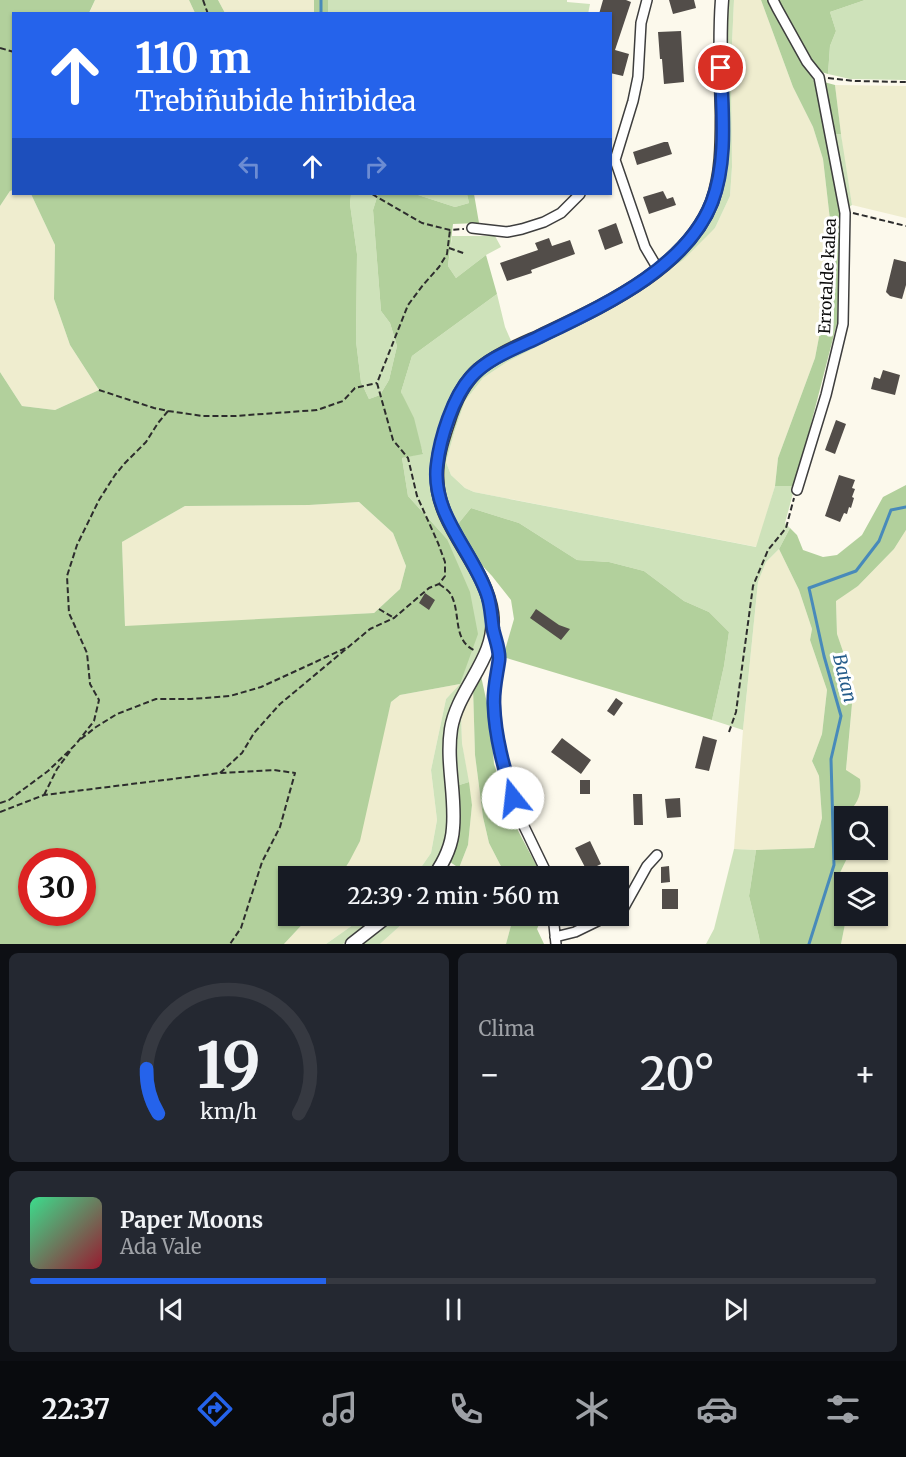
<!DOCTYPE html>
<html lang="es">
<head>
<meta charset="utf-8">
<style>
  :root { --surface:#171b24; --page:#242831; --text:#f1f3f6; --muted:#9ea1a6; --line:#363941; --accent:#2563eb }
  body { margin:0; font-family:Merriweather,serif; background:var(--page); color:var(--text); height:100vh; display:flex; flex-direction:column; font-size:22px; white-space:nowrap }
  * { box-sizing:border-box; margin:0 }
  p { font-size:20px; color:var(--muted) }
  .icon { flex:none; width:33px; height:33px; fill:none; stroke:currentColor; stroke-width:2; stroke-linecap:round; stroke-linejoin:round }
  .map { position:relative; height:944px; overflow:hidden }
  .side { display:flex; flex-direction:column; gap:9px; padding:9px; background:#0d0f14; flex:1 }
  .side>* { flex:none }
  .top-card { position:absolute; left:12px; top:12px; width:600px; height:183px; border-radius:0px; box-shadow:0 2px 4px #0004; background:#2563eb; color:#fff; overflow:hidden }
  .fabs { position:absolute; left:834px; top:806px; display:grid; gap:12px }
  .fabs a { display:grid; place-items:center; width:54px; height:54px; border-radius:0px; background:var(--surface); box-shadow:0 2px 4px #0004; font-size:30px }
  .speed { position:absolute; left:18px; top:848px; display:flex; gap:12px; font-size:30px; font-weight:700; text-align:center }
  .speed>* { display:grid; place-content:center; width:78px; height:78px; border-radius:50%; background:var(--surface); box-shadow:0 2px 4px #0004; line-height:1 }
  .speed .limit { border:9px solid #d22; background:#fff; color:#111 }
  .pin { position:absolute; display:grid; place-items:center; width:51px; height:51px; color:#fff; margin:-26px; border:3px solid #fff; border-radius:50%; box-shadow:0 2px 6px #0007 }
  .me { position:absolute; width:66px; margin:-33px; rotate:344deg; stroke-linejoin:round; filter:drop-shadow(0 0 4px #0008) }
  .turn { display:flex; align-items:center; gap:21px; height:126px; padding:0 24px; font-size:27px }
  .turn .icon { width:78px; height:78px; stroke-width:2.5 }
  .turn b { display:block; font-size:42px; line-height:51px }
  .lanes { display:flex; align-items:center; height:57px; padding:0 24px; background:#0003; justify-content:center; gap:30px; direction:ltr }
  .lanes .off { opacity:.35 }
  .big { font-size:45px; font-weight:600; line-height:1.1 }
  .side .tile { flex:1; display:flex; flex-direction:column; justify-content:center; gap:9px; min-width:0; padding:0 21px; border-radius:9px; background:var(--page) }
  .side .dial { align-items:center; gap:0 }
  .dial svg { height:156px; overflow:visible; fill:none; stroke:var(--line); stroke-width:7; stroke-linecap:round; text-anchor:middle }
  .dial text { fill:var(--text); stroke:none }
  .song { display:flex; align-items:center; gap:18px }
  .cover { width:72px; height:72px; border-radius:9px; background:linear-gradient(135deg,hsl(150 70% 55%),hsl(350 70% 35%)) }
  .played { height:6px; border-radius:3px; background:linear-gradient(90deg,var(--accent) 35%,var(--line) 35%) }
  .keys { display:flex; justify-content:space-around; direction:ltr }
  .heat { display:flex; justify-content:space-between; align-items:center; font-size:33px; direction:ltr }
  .side .tiles { flex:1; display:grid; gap:9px; grid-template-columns:1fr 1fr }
  .tile:last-child { grid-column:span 2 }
  .trip { position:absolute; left:278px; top:866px; width:351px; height:60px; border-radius:0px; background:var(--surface); box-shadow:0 2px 4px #0004; font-weight:600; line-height:60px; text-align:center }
  .menu { display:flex; height:96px; justify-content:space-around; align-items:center; background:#090b0e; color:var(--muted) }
  .menu .icon { width:42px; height:42px }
  .menu .on { color:var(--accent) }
  .menu b { font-size:27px; color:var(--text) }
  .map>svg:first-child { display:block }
  .farmland { fill:#efedcf }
  .green { fill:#cee2ba }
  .forest { fill:#b2d09c; fill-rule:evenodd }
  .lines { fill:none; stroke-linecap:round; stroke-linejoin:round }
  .stream { stroke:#488aba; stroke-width:3 }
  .building { fill:#524d49 }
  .minor-casing { stroke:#3e3e3e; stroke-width:12 }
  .tertiary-casing { stroke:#3e3e3e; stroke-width:15 }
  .path { stroke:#2d2d2d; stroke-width:2; stroke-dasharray:6 3; stroke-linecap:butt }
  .minor { stroke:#fff; stroke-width:9 }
  .tertiary { stroke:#fff; stroke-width:12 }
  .route-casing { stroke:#184099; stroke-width:15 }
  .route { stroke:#2563eb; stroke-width:10 }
  .labels { text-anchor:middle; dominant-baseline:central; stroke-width:6; stroke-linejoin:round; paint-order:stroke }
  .street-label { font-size:16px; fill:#0b0b0b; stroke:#fff }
  .water-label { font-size:18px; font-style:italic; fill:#265d8b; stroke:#fff }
</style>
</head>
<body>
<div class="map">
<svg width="906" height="944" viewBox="0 0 906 944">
  <rect width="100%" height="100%" fill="#fcf9ec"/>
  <path class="farmland" d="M 95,0 L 189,0 L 195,13 L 89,14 Z
    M 218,0 L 314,0 L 314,13 L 225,13 Z
    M 734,0 L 761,0 L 793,87 L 813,127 L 823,159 L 832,237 L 827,295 L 815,358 L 778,458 L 775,486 L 757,547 L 474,492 L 465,488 L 451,475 L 446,462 L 455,430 L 465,401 L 483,378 L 507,362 L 613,308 L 715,228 L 730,196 L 732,167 L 731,65 Z
    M 835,85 L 906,86 L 906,218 L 852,205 L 843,151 Z
    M 13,190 L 14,194 L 31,194 L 55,245 L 54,299 L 70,345 L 99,390 L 55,410 L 22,406 L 0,372 L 0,206 L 10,191 Z
    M 359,502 L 393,533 L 406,566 L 400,589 L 374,613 L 125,627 L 122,542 L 185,506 L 309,505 Z
    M 906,530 L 906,944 L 841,944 L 846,919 L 845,915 L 878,915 L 878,882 L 844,882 L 844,913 L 837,879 L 851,849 L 878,849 L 878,816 L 847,816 L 847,814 L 852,809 L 846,771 L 853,693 L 847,663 L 837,635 L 836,600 L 858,586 L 894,549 Z
    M 779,549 L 799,590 L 812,629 L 810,640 L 827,690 L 822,734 L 812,761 L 819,776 L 822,818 L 814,848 L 756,850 L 734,849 L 743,730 L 758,582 L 766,562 Z
    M 460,684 L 446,699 L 431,770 L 437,820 L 431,853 L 415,876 L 340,876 L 349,862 L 391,702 L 400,695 Z
    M 473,687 L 475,755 L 483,817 L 489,843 L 506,876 L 451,876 L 459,868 L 468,845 L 472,805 L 462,743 L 461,712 Z
    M 311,915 L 367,915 L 326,944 L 284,944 Z
    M 412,915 L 513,915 L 513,918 L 506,944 L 380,944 Z"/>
  <path class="green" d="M 328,0 L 567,0 L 567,2 L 590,4 L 588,14 L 328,14 Z
    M 727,0 L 734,0 L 731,65 L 732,167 L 730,196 L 715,228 L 683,260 L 613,308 L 507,362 L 483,378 L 465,401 L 455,430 L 446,462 L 451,475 L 465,488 L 474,492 L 756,547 L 775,486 L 795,486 L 785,523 L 790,528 L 779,549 L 766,562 L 758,582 L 743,730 L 712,720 L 724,666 L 729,632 L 709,612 L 684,601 L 644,571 L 609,562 L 577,560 L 519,523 L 471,508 L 458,524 L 444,494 L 441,475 L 445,444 L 462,397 L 479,376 L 497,362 L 666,268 L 694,243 L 713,215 L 724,178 L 725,11 Z
    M 865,0 L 906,0 L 906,80 L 850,79 L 828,74 L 830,46 L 836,31 L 830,12 Z
    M 832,134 L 841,134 L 852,205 L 849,207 L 845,202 Z
    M 351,194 L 378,194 L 373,210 L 381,311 L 390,323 L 397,346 L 389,380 L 380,395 L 369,399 L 361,382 L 356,341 L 357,254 L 350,204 Z
    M 415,194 L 467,194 L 469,203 L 455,207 Z
    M 452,236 L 495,236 L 501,247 L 486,255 L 456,278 L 448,266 Z
    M 497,294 L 505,327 L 512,343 C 497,352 477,360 465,373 C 462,377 460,382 458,385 C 438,418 431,457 433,494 L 478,585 L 486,614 L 485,638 L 479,657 L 458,694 L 447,835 L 437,862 L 427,876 L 415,876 L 431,853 L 437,820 L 431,770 L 446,699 L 460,684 L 447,539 L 408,496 L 402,458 L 423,453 L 401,392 L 412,356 Z
    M 461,712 L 462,743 L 469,782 L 456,786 C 455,761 453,737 461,712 Z
    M 734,849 L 756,850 L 749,896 L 759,937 L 760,944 L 706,944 L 714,929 Z
    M 367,915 L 380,915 L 343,944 L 326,944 Z
    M 398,915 L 412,915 L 380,944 L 361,944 Z"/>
  <path class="forest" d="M 0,0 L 95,0 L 89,13 L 14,14 L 13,190 L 10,191 L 0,206 Z
    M 189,0 L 218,0 L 225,13 L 195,13 Z
    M 314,0 L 328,0 L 328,13 L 314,13 Z
    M 761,0 L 770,0 L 776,13 L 819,90 L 841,211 L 837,323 L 795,486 L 775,486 L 778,458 L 815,358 L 827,295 L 832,237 L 823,159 L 813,127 L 793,87 Z
    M 777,0 L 865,0 L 830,12 L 836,31 L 830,46 L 828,74 L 818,71 L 791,30 Z
    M 824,82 L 835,85 L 841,134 L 832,134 Z
    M 31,194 L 351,194 L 350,204 L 357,254 L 356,341 L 361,382 L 369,399 L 380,395 L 389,380 L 397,346 L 390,323 L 381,311 L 373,210 L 378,194 L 415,194 L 455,207 L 469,203 L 467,194 L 474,194 L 479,223 L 453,224 L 448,266 L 456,278 L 486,255 L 497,294 L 412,356 L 401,392 L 414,418 L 423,454 L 402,458 L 408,496 L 447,539 L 470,592 L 478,634 L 460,684 L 400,695 L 391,702 L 360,841 L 349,862 L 340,876 L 288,876 L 288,915 L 311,915 L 284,944 L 0,944 L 0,372 L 22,406 L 55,410 L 99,390 L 70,345 L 54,299 L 55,245 ZM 359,502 L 393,533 L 406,566 L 400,589 L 374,613 L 125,626 L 122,542 L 185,506 L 309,505 ZM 32,861 L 82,861 L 82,912 L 32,912 Z
    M 906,485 L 906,530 L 894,549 L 858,586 L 836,601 L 837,634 L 847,663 L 853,693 L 846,770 L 860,779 C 862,794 858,803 847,814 L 847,816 L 844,816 L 844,849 L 851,849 L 851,850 L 837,879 L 846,919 L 841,944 L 760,944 L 759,937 L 749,896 L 756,850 L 814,848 L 822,818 L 819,776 L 812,761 L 822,734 L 827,690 L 810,640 L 812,629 L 799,590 L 779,549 L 790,528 L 797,535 L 803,550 L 823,557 L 837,555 L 862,535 L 883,497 Z
    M 471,508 L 519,523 L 577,560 L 609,562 L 644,571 L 684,601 L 709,612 L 729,632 L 724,666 L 712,720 L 503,657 L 514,619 L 511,600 L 492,576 L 477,560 L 458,524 Z
    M 481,676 L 490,717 L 494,764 L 514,823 L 542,876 L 506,876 L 489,843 L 483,817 L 475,755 L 473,687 Z
    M 469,782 L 472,805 L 468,845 L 459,868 L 450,862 C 461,837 457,812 456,786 Z
    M 513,915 L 543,915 L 537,929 L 544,944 L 506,944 L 513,918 Z"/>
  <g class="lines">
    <path class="stream" d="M 321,14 L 321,0
      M 809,944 L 834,865 L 831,759 L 841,716 L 824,656 L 809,588 L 856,571 L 879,541 L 891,510 L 906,507"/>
  </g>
  <path class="building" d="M 603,0 L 626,0 L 631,2 L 615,50 L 629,54 L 623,76 L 610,73 L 610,14 L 599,14 Z
    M 669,0 L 694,0 L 696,8 L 673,14 Z
    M 681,31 L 684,82 L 664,84 L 662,59 L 660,59 L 658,32 Z
    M 664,142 L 668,142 L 672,154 L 637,165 L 633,152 Z
    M 663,191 L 667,199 L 673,197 L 676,205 L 649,214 L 643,197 Z
    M 616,223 L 623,243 L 605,250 L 598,230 Z
    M 549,238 L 552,246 L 570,240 L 575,254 L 531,270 L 532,273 L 507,281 L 500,263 L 538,250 L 535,243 Z
    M 894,259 L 906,262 L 906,285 L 902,299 L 890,296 L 886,292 Z
    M 883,370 L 900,375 L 895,395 L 871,389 L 874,377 L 880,379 Z
    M 836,420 L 846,424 L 835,454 L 825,450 Z
    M 839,475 L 855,480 L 852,488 L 855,489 L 852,497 L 854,498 L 851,508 L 849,507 L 847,514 L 844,513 L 840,522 L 825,516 Z
    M 425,593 L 435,600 L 429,610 L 419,603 Z
    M 536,609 L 559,625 L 570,629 L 561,640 L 530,618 Z
    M 616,698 L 623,703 L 614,716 L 607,711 Z
    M 703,736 L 717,740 L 709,771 L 695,768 Z
    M 562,738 L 591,760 L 581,774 L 551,752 Z
    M 580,780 L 590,780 L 590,794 L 580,794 Z
    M 633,794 L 642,794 L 643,825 L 634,825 Z
    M 680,798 L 681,817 L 667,818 L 665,799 Z
    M 590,841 L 601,864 L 587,871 L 575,848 Z
    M 669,866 L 670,882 L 661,883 L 661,867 Z
    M 662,889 L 678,889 L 678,909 L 662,909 Z"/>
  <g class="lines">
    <defs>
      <path id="minor" d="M 647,0 L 641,23 L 638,77 L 633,101 L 615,160 L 645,247 L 658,269
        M 773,0 L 777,8 L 807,62 L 819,77 L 845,213 L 843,324 L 826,395 L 797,490
        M 472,228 L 507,232 L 522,229 L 544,222 L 561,213 L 580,194
        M 494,630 L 499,657 L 493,703 L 495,719 L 504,767 L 518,814 L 548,876
        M 618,911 L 623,909 L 647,866 L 657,855
        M 553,915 L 556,944
        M 555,937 L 575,932 L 610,915"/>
      <path id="tertiary" d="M 434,876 C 444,862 452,846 453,828 C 456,795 446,763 451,729 C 458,687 498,658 492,613 C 485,564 438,528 437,479 C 436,460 442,441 448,423 C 454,403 463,383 479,369 C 496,355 518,346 538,337 C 600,307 685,271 712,202 C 722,174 722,144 722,115 C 721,77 719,38 722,0
        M 352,944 L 389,915"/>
    </defs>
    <use href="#minor" class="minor-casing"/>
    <use href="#tertiary" class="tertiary-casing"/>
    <path class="path" d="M 203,0 L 208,14
      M 0,48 L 14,52
      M 828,78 L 855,81 L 906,82
      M 372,194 L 422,223 L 450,230 L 464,229
      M 853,213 L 906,226
      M 449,248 L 466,254
      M 99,390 L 154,408 L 168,411 L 203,416 L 235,416 L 317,410 L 343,401 L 355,388 L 377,383
      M 439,584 C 443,587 447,589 450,593 C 462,612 451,641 476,651
      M 379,609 L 394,618
      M 729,732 L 736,712 L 753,586 L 768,550 L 786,528 L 794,498
      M 81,739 L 96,727 L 117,714 L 156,699 L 191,699 L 230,696 L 261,687 L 348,647
      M 220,773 L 242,753 L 254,733 L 280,704 L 370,629 L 394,618 L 429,588 L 439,584 L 445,576 L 445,562 L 438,543 L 417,496 L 408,458 L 393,440 L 377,383 L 408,305 L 423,285 L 439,267 L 447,254 L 450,230
      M 44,795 L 57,769 L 71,750
      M 0,803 L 9,800 L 48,771 L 76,744 L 94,721 L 99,700 L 90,684 L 87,653 L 69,613 L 67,576 L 77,545 L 99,500 L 115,475 L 125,463 L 146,442 L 158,423 L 168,411
      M 0,812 L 44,795 L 220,773 L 274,770 L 295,773 L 280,827 L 262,862 L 241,928 L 230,944"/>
    <use href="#minor" class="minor"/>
    <use href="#tertiary" class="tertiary"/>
  </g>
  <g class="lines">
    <defs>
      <path id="route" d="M 513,798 C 504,768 495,737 494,705 C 493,690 497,675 499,660 C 500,650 495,639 493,629 C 491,617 491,605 487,594 C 472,550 431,514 437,465 C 440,438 453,397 471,377 C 488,358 514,349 537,338 C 598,308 686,270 712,202 C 728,160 722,112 721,68"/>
    </defs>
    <use href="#route" class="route-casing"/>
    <use href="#route" class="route"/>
  </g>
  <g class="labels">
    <g class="street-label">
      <text transform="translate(827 276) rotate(-87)">Errotalde kalea</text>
    </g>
    <g class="water-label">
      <text transform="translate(845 678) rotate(76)">Batan</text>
    </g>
  </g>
</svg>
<div class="fabs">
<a><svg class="icon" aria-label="search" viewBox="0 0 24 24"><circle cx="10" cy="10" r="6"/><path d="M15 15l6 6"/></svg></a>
<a><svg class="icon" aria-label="layers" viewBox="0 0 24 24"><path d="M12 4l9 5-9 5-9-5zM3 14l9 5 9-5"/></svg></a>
</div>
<div class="speed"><div class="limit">30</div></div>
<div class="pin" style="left:721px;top:68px;background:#d93025"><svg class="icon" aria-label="arrive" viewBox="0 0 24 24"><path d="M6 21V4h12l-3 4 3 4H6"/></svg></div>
<svg class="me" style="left:513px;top:798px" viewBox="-20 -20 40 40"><circle r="19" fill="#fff"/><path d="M0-13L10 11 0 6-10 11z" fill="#2563eb"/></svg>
<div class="trip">22:39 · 2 min · 560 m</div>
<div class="top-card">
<div class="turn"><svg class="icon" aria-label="ahead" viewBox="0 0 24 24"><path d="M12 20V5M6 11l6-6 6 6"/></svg><div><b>110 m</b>Trebiñubide hiribidea</div></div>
<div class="lanes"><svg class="icon off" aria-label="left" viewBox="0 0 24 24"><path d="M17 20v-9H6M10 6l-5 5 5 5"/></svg><svg class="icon" aria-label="ahead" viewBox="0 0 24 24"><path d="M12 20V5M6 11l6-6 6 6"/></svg><svg class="icon off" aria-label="right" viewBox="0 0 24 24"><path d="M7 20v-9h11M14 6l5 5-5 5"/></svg></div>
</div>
</div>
<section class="side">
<div class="tiles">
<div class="tile dial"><svg viewBox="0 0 100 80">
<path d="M14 69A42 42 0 1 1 86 69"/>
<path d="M14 69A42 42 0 0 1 8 46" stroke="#2563eb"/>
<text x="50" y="56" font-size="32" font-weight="700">19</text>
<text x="50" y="72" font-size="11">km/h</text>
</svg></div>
<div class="tile"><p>Clima</p>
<div class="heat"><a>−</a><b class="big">20°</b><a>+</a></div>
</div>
<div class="tile">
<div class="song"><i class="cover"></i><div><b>Paper Moons</b><p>Ada Vale</p></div></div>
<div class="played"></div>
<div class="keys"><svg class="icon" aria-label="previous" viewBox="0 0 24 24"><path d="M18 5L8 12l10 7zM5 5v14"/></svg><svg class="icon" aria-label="pause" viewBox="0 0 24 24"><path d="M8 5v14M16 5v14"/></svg><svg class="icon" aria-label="next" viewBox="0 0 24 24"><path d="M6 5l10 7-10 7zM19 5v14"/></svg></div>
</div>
</div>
</section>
<nav class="menu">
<b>22:37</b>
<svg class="icon on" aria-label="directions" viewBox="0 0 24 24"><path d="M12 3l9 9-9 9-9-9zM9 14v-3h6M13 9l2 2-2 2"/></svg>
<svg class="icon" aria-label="music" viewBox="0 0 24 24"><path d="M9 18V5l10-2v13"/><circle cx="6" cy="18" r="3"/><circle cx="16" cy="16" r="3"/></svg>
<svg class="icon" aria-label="phone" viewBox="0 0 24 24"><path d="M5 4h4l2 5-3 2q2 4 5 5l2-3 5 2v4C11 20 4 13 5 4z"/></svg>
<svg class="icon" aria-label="climate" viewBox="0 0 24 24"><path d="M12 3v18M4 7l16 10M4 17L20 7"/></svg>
<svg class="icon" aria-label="car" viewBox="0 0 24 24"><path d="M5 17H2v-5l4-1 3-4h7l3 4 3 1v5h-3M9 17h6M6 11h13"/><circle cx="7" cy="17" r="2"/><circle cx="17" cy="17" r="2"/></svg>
<svg class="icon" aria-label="filters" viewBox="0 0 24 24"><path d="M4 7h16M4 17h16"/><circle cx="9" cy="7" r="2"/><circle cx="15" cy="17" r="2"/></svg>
</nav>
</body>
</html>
